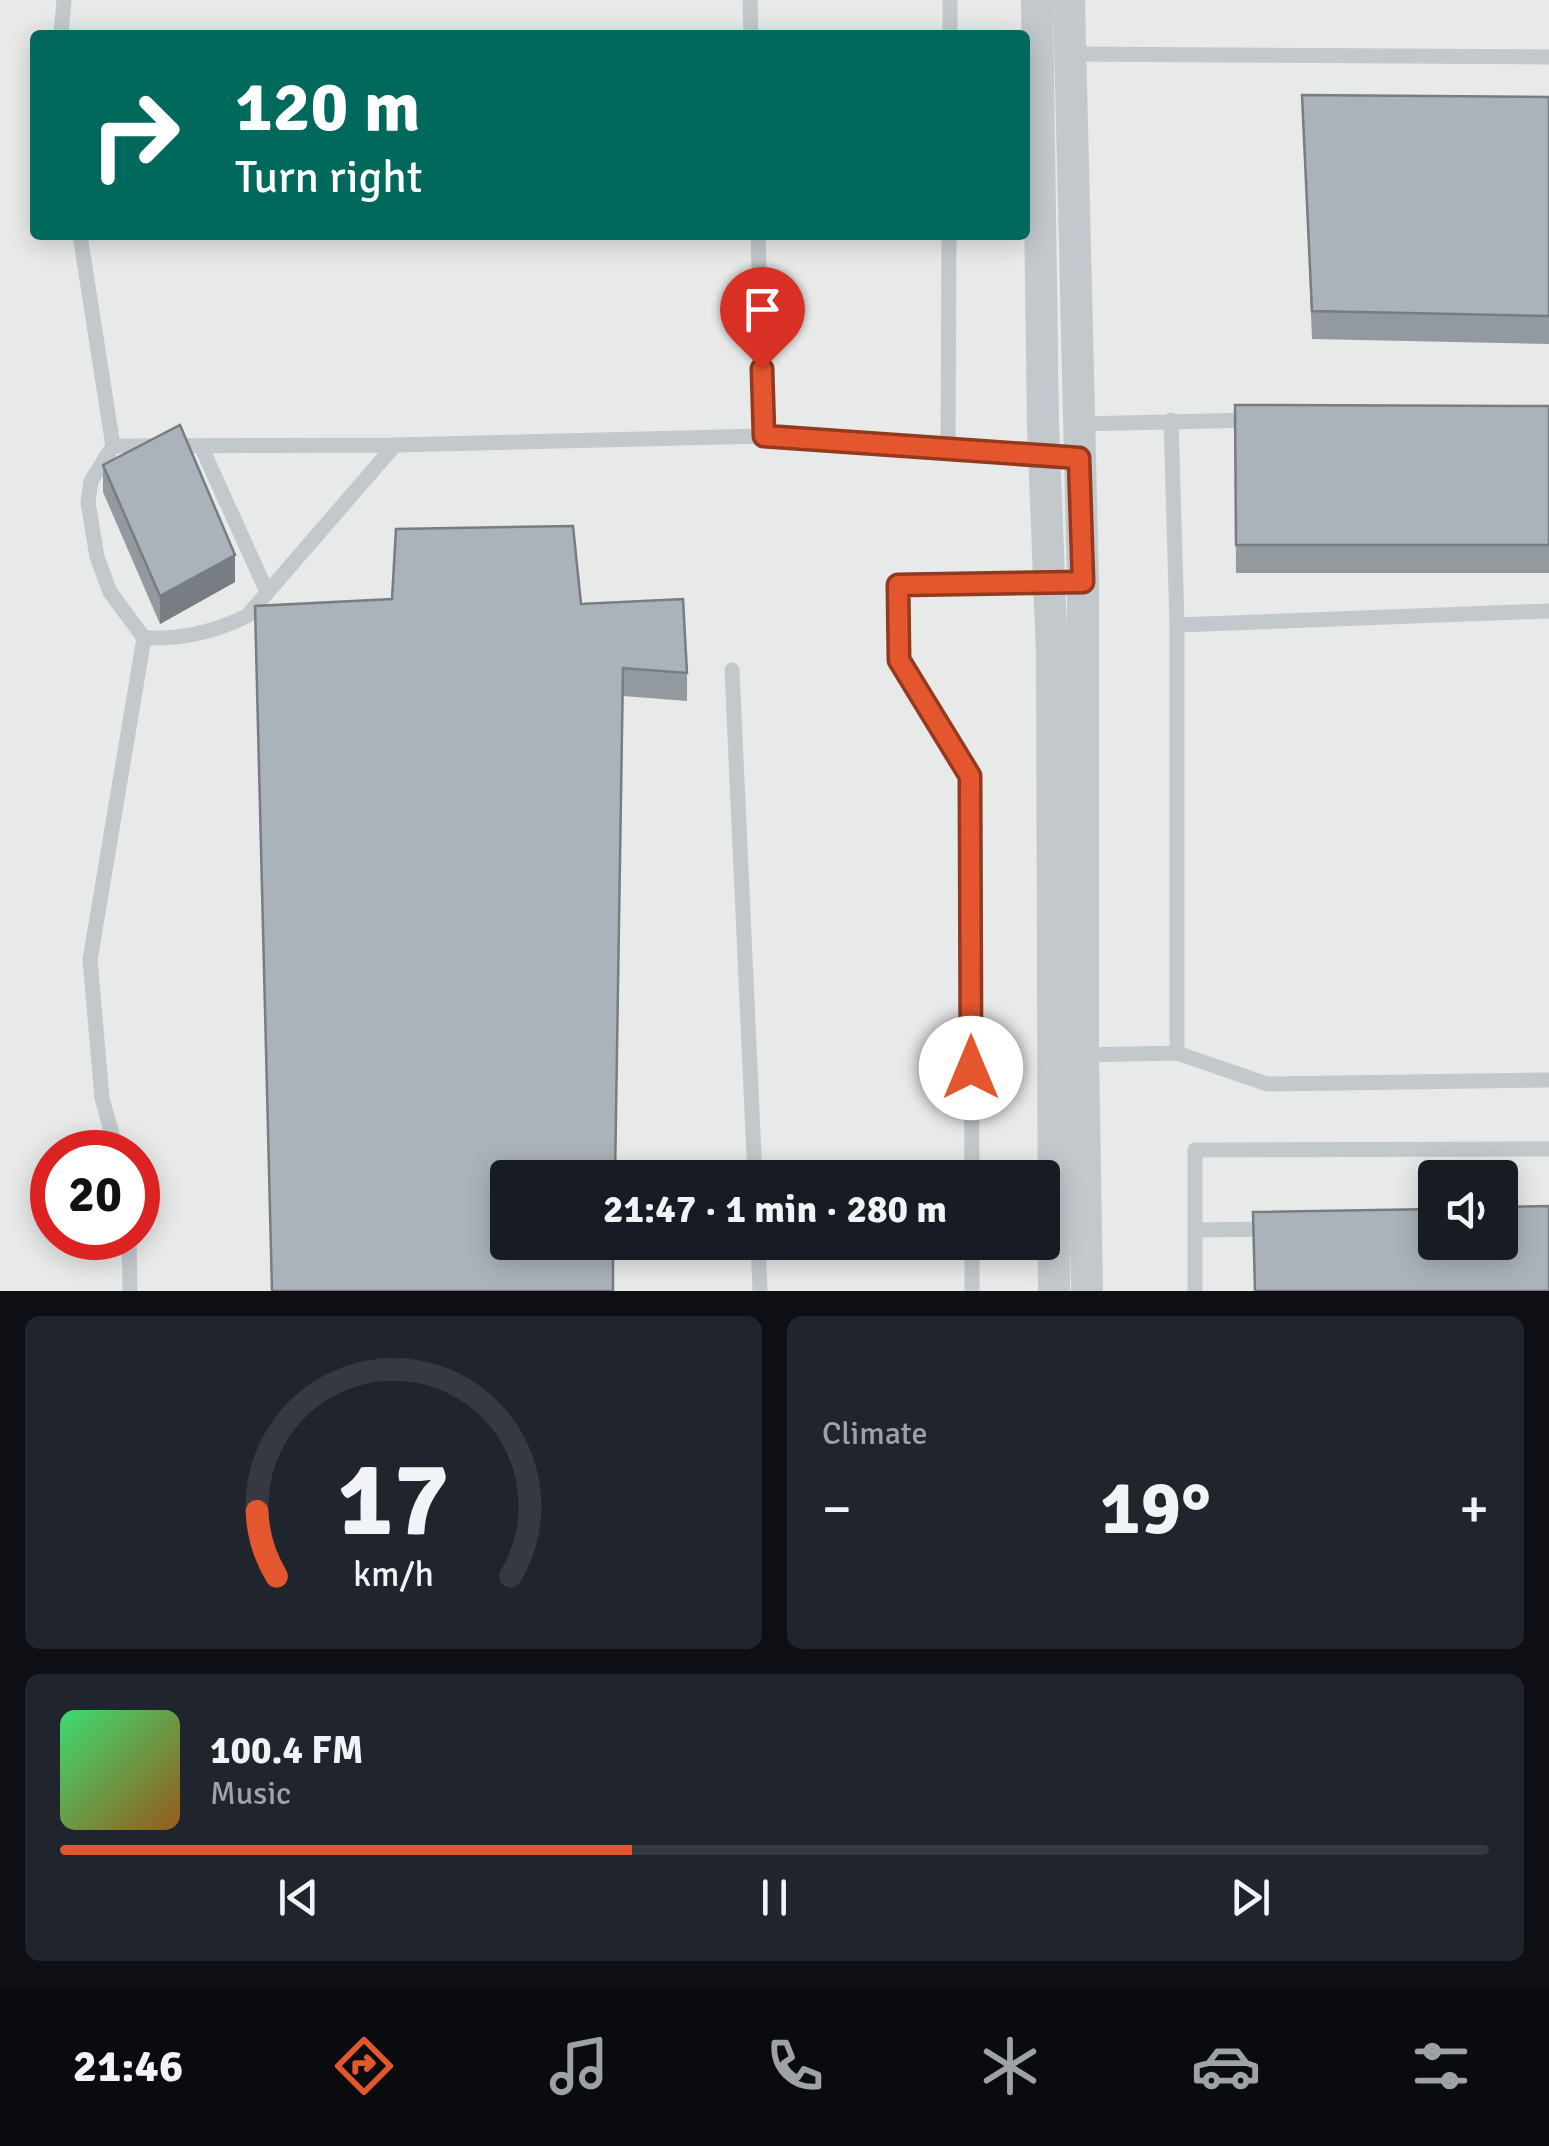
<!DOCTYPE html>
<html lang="en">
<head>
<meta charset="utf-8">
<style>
  :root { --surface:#171b24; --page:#20242c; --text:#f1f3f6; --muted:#9ea1a6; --line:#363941; --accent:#e4572e }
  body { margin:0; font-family:Signika,sans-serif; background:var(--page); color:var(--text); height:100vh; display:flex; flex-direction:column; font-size:38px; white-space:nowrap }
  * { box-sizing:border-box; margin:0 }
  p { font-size:32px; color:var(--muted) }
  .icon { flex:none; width:55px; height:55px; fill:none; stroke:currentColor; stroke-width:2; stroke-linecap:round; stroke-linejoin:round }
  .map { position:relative; height:1291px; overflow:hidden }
  .panel { display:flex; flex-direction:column; gap:25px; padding:25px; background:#0d0f14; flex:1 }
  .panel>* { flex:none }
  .guide { position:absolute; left:30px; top:30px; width:1000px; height:210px; border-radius:10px; box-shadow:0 5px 25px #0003; background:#00695c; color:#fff; overflow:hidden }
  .controls { position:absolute; left:1418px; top:1160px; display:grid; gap:20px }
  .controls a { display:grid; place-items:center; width:100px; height:100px; border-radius:10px; background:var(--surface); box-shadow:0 5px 25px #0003; font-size:50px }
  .speed { position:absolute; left:30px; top:1130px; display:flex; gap:20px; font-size:50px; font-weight:700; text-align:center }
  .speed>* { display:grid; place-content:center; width:130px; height:130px; border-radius:50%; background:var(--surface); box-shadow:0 5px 25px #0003; line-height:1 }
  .speed .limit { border:15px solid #d22; background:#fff; color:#111 }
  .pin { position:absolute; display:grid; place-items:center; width:85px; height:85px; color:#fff; margin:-102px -42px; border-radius:50% 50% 50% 0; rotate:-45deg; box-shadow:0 0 10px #0007 }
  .pin .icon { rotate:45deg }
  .me { position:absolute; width:110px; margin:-55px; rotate:0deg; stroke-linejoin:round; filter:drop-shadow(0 0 8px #0008) }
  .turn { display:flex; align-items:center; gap:35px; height:210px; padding:0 40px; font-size:45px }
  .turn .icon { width:130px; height:130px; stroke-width:2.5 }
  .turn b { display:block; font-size:70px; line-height:85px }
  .big { font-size:75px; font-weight:700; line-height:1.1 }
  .panel .tile { flex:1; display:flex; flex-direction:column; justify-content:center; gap:15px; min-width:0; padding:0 35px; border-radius:15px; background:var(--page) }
  .panel .dial { align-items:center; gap:0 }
  .dial svg { height:260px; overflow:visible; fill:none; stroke:var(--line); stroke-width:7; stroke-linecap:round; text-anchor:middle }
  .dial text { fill:var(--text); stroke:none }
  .song { display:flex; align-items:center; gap:30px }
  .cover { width:120px; height:120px; border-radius:15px; background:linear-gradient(135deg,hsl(140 70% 55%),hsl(30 70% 35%)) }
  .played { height:10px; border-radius:5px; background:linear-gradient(90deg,var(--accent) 40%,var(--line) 40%) }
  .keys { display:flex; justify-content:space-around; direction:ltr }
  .heat { display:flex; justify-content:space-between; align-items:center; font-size:55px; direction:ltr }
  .panel .tiles { flex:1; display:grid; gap:25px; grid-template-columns:1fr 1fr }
  .tile:last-child { grid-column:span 2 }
  .trip { position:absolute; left:490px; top:1160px; width:570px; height:100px; border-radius:10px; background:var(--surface); box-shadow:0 5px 25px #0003; font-weight:700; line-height:100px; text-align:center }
  .tab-bar { display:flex; height:160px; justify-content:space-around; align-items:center; background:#090b0e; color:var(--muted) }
  .tab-bar .icon { width:70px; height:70px }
  .tab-bar .on { color:var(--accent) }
  .tab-bar b { font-size:45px; color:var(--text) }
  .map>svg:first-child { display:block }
  .built { fill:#e8e9e9; fill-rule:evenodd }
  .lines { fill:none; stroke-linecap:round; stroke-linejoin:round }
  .lane { stroke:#c3c8cc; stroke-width:15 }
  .street { stroke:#c3c8cc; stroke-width:32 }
  .wall { fill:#929a9f }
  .shaded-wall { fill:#777d82 }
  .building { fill:#aab3b9; stroke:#777d82; stroke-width:2.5 }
  .route-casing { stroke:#94391e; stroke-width:25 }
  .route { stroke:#e4572e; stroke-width:18 }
</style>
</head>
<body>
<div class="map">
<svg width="1549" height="1291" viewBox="0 0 1549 1291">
  <rect width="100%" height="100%" fill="#fafaf8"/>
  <path class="built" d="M 0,0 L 1549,0 L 1549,1291 L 0,1291 ZM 35,35 L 1025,35 L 1025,235 L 35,235 ZM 52,1152 L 138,1152 L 138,1238 L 52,1238 ZM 508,1178 L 1042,1178 L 1042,1242 L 508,1242 ZM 1435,1178 L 1500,1178 L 1500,1242 L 1435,1242 Z"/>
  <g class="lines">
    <path class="lane" d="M 750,0 L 751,35
      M 61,35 L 64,0
      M 950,35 L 950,0
      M 1067,54 L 1549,57
      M 80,235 L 113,446 L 395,445
      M 758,235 L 764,436
      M 1171,420 L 1177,625 L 1177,1053
      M 1078,424 L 1255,420
      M 113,446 L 91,481 L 88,502 L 97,557 L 110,592 L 144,638
      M 201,446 L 267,592
      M 948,447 L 949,235
      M 1177,625 L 1549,611
      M 732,670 L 755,1178
      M 1081,1055 L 1177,1053 L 1267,1084 L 1549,1080
      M 117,1152 L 102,1098 L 90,960 L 144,638 C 182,639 212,633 247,616 L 395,445 L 764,436 L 1045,454
      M 972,1178 L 970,776 L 899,661 L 898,585 L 1054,582
      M 1195,1230 L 1271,1229
      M 129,1238 L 130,1291
      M 758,1242 L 760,1291
      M 972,1242 L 972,1291
      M 1195,1291 L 1195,1150 L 1549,1149"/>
    <path class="street" d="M 1037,0 L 1043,425 L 1052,654 L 1054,1291
      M 1069,0 L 1083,582 L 1083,1055 L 1087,1291"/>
  </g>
  <path class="wall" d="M 1302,95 L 1549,97 L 1549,344 L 1312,339 Z
    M 1235,405 L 1549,406 L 1549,573 L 1236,573 Z
    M 103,465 L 235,582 L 160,624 L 103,492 Z
    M 581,604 L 687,673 L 687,701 L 623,696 Z"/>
  <path class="shaded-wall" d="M 235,555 L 235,582 L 160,624 L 160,596 Z"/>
  <path class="building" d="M 1302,95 L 1549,97 L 1549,316 L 1312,311 Z
    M 1235,405 L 1549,406 L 1549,545 L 1236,545 Z
    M 180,425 L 235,555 L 160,596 L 103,465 Z
    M 573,526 L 581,604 L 683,599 L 687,673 L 623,668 L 615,1178 L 508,1178 L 508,1242 L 613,1242 L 613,1291 L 272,1291 L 255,606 L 392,599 L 396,529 Z
    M 1549,1206 L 1549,1291 L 1255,1291 L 1253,1212 L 1435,1209 L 1435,1242 L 1500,1242 L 1500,1207 Z"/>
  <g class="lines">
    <defs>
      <path id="route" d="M 762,369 L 764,436 L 1079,458 L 1083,582 L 898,585 L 899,660 L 970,776 L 971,1068"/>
    </defs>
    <use href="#route" class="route-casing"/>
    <use href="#route" class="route"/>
  </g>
</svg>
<div class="controls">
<a><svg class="icon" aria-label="sound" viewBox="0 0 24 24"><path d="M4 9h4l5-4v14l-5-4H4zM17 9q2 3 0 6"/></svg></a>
</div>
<div class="speed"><div class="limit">20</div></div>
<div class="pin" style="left:762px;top:369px;background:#d93025"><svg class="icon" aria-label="arrive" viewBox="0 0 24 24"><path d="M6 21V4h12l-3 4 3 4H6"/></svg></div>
<svg class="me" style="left:971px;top:1068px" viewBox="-20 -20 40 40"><circle r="19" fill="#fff"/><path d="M0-13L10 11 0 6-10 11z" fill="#e4572e"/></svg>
<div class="trip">21:47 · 1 min · 280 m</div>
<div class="guide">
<div class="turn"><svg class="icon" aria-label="right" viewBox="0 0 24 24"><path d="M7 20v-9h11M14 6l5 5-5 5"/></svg><div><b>120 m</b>Turn right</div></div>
</div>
</div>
<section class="panel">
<div class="tiles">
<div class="tile dial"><svg viewBox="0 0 100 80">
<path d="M14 69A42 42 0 1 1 86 69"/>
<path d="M14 69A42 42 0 0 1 8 49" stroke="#e4572e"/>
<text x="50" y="56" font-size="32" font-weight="700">17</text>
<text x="50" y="72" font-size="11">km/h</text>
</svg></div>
<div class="tile"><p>Climate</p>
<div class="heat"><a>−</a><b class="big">19°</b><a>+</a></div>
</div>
<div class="tile">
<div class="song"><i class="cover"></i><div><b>100.4 FM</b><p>Music</p></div></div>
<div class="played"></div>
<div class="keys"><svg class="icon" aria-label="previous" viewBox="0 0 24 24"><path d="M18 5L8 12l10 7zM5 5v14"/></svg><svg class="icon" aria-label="pause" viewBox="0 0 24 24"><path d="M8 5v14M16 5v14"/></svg><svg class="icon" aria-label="next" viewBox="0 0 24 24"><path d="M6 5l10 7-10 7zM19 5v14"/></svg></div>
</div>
</div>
</section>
<nav class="tab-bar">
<b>21:46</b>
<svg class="icon on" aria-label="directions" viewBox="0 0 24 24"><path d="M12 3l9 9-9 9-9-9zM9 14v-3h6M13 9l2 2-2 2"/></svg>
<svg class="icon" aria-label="music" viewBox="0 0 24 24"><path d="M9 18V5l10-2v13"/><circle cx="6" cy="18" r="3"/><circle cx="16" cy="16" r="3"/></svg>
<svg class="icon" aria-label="phone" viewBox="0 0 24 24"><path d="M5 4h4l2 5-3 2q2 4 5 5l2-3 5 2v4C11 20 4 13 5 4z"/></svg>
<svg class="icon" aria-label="climate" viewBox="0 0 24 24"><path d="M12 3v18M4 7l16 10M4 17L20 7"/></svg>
<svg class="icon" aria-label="car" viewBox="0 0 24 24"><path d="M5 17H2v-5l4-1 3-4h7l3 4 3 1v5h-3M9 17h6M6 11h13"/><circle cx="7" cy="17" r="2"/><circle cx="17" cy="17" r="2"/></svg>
<svg class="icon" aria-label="filters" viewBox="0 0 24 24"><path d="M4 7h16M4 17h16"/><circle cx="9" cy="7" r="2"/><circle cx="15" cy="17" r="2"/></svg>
</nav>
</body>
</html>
